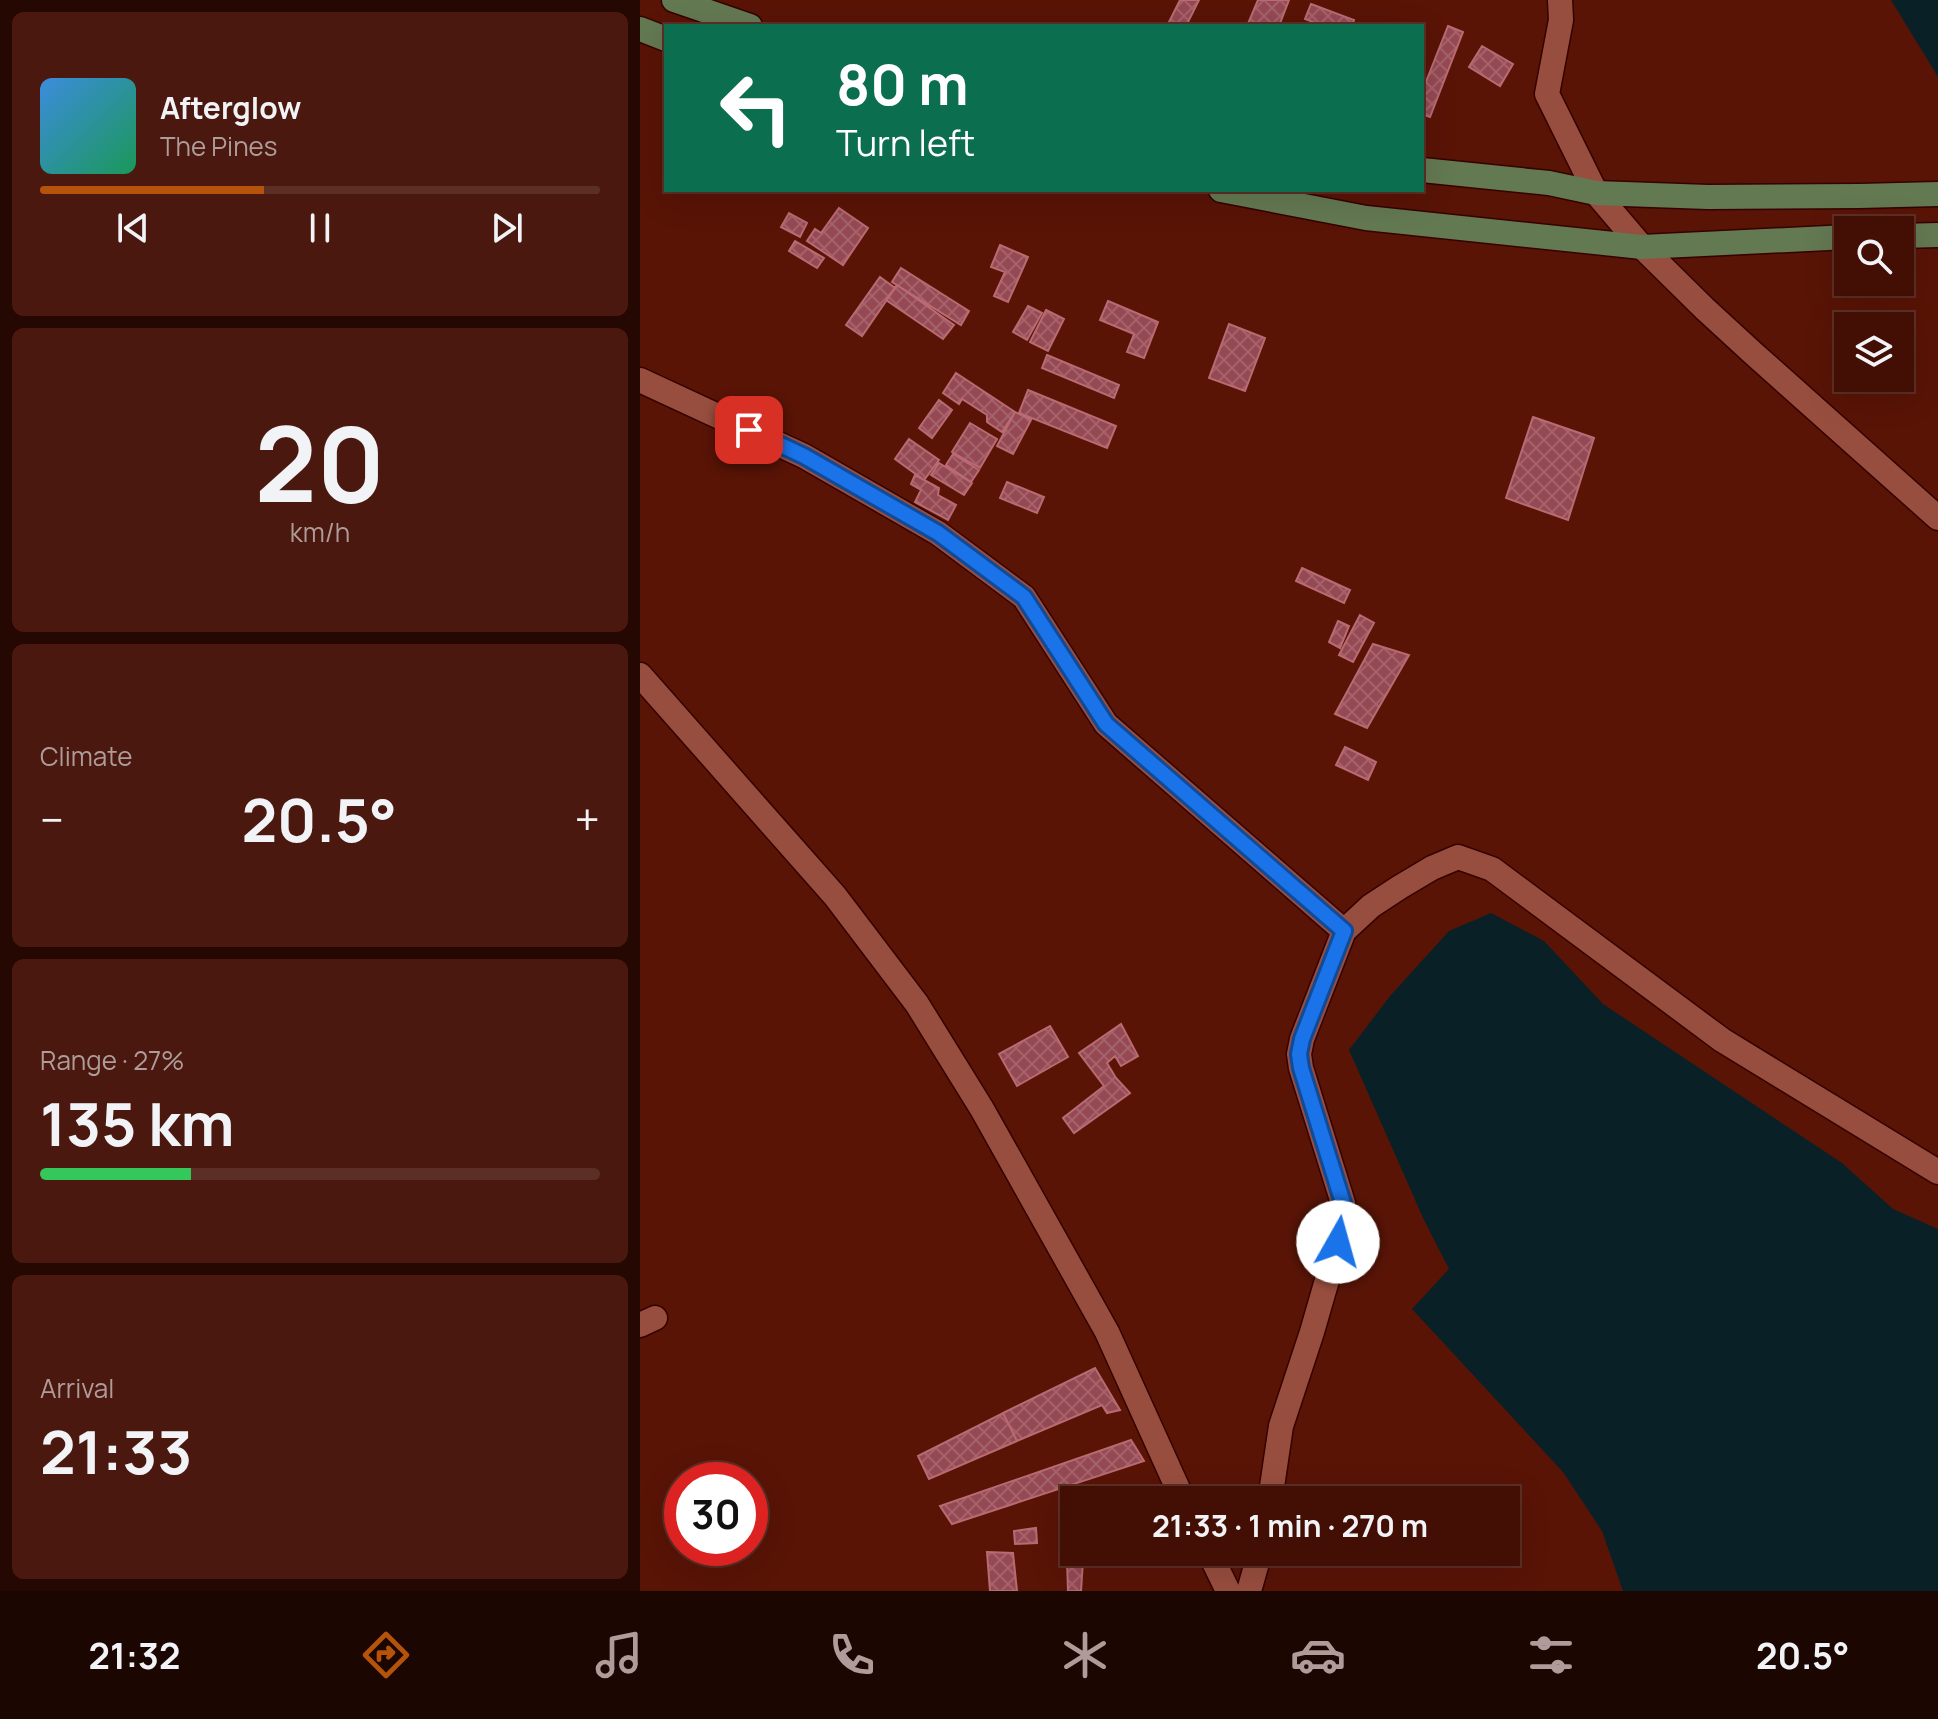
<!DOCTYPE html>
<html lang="en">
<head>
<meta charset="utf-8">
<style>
  :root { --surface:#430f04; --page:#4a180e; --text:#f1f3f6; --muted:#af9c9a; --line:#5b2f26; --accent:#b45309 }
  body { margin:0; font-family:Manrope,sans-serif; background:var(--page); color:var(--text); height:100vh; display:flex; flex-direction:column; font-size:30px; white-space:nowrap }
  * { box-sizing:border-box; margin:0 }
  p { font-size:26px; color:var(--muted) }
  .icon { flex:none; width:44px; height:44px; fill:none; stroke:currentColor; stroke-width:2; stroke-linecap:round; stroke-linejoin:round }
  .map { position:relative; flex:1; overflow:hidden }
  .side { display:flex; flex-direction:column; gap:12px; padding:12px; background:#250802; width:640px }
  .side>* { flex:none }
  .top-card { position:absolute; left:24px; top:24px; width:760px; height:168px; border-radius:0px; box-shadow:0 8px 32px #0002,0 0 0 2px var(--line); background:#0b6e4f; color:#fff; overflow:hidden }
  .buttons { position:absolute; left:1194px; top:216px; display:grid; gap:16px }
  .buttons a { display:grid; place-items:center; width:80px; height:80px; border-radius:0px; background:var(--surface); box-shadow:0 8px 32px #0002,0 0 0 2px var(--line); font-size:40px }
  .speed { position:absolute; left:24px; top:1462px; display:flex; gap:16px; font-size:40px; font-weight:700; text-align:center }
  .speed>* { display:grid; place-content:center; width:104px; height:104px; border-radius:50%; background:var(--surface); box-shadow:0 8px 32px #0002,0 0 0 2px var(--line); line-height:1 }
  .speed .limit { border:12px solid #d22; background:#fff; color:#111 }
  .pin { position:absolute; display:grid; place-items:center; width:68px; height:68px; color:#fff; margin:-34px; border-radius:16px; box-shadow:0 4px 12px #0006 }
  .me { position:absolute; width:88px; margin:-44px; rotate:7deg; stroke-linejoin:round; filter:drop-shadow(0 0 6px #0008) }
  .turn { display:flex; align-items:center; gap:28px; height:168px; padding:0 40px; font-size:36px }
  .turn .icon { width:104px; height:104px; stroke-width:2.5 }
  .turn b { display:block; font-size:56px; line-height:68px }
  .big { font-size:60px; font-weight:700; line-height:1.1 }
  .side .widget { flex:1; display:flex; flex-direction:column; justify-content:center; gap:12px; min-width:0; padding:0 28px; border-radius:12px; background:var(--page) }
  .side .dial { align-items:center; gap:0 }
  .dial b { font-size:104px; line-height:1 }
  .song { display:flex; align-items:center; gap:24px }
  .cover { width:96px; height:96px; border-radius:12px; background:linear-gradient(135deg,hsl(210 70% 55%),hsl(150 70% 35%)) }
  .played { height:8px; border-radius:4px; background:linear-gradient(90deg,var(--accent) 40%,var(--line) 40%) }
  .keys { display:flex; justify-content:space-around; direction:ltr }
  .heat { display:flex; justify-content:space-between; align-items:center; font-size:44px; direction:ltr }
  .charge { height:12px; border-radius:6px; background:linear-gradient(90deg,#34c759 27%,var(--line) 0) }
  .trip { position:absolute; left:420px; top:1486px; width:460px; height:80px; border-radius:0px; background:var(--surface); box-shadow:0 8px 32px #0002,0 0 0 2px var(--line); font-weight:700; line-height:80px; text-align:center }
  .menu { display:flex; height:128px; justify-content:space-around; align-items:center; background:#1b0602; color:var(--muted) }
  .menu .icon { width:56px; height:56px }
  .menu .on { color:var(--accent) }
  .menu b { font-size:36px; color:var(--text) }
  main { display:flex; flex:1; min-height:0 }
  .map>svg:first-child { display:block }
  .water { fill:#092126 }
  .building { fill:url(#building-cross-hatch); stroke:#ba6a73; stroke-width:2 }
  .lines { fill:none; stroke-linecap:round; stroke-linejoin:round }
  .minor-casing { stroke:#350200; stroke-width:27 }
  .major-casing { stroke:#350200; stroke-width:27 }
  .minor { stroke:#984e3f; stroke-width:24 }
  .major { stroke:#637952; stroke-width:24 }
  .route-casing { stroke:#114b97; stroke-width:20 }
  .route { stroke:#1a73e8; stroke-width:14 }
</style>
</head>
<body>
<main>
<section class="side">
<div class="widget">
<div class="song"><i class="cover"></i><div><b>Afterglow</b><p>The Pines</p></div></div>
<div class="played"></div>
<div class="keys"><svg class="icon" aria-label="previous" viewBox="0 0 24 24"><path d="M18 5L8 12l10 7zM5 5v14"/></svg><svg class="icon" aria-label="pause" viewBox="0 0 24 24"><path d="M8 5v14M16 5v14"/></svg><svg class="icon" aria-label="next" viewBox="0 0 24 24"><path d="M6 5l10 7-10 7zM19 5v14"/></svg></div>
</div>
<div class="widget dial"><b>20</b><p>km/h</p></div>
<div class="widget"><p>Climate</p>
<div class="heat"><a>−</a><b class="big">20.5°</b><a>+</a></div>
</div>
<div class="widget"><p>Range · 27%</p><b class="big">135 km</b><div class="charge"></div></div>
<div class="widget"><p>Arrival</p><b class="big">21:33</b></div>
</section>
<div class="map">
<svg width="1298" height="1591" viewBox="0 0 1298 1591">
  <defs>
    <pattern id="building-cross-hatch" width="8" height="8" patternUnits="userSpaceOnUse" patternTransform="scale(2)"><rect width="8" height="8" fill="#954953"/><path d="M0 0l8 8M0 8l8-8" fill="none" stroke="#a4626a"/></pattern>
  </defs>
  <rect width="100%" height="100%" fill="#591406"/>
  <path class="water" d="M 1251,0 L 1298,0 L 1298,77 Z
    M 851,913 L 904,941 L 963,1004 L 1202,1163 L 1253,1209 L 1298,1229 L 1298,1591 L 983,1591 L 962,1531 L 923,1472 L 772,1309 L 809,1269 L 784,1220 L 709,1050 L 750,996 L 809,931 Z"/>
  <path class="building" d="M 540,0 L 559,0 L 546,26 L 527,26 Z
    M 618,0 L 649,0 L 639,26 L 607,26 Z
    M 671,4 L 714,20 L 712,26 L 683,26 L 665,19 Z
    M 808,26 L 823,32 L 790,117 L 782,114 L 782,92 Z
    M 842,46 L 873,64 L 860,86 L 829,67 Z
    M 199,208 L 228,228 L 203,265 L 167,241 L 175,229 L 181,233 Z
    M 149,213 L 167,223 L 160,237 L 141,227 Z
    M 155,241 L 184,258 L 177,268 L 149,251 Z
    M 360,245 L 388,257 L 368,302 L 354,296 L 365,272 L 351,267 Z
    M 261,268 L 329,311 L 321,325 L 252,282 Z
    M 240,277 L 255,288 L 222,336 L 206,325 Z
    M 257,285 L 314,325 L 303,339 L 246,300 Z
    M 468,301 L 518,322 L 504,358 L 487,352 L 494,334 L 460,320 Z
    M 388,306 L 402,313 L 387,340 L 373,332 Z
    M 406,310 L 424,319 L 408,351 L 390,342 Z
    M 589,324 L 625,338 L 605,391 L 569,378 Z
    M 407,355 L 479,385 L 474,398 L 402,368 Z
    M 316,373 L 375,412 L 362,432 L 347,422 L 347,415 L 322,399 L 319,404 L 303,393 Z
    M 388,390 L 476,426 L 467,448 L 379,413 Z
    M 299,400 L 312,410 L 292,438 L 279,428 Z
    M 375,412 L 391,420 L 373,454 L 357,446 Z
    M 893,417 L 954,438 L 928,520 L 866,498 Z
    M 330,423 L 357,439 L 340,468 L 312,452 Z
    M 269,439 L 299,460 L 284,480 L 255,459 Z
    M 313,454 L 339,470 L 331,482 L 306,465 Z
    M 299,463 L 332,483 L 324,495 L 291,475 Z
    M 275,475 L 299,488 L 298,495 L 316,505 L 308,520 L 275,502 L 281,490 L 271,484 Z
    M 367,482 L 404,497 L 397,513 L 360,498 Z
    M 662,568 L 710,590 L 704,603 L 656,581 Z
    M 720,615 L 734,623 L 713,662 L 699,655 Z
    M 698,621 L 709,626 L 700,648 L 689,642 Z
    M 733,644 L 769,655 L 727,728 L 695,714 Z
    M 705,747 L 736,762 L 728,780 L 696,765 Z
    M 481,1024 L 498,1056 L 481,1066 L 475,1056 L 467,1063 L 476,1078 L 490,1093 L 434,1133 L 423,1118 L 464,1086 L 439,1053 Z
    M 410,1026 L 428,1057 L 377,1086 L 359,1054 Z
    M 455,1368 L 480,1410 L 467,1413 L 462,1405 L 377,1441 L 363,1413 Z
    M 363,1413 L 377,1441 L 289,1479 L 278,1456 Z
    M 491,1440 L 504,1461 L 312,1524 L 300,1506 Z
    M 396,1528 L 397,1543 L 375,1544 L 374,1531 Z
    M 347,1552 L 373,1553 L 377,1591 L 350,1591 Z
    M 443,1561 L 441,1591 L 428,1591 L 427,1562 Z"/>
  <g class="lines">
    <defs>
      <path id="minor" d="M 920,0 L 921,20 L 907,94 L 956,193 L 1002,247 L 1065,309 L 1114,354 L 1298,518
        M 0,380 L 164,456 L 298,533 L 384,597 L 466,724 L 704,931
        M 0,675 L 195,896 L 277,1004 L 342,1109 L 467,1332 L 543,1500
        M 0,1325 L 15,1318
        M 630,1500 L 641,1426 L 672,1332 L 698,1242 L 703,1203 L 661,1068 L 659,1054 L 662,1039 L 704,931 L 731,906 L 760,887 L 792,868 L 818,857 L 852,869 L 1082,1040 L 1298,1172
        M 569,1552 L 588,1591
        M 609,1591 L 620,1552"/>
      <path id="major" d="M 34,0 L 110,26
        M 0,29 L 26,39
        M 782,170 L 909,183 L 956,193 L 1068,197 L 1220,196 L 1298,194
        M 581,190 L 726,218 L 1002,247 L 1208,237
        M 1260,236 L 1298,235"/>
    </defs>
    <use href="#minor" class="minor-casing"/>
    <use href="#major" class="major-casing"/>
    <use href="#minor" class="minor"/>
    <use href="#major" class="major"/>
  </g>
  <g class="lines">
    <defs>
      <path id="route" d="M 109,430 L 164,456 L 298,533 L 384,597 L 466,724 L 704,931 L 662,1039 L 659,1054 L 661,1068 L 703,1203 L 698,1242"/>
    </defs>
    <use href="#route" class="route-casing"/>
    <use href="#route" class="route"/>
  </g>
</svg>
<div class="buttons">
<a><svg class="icon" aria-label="search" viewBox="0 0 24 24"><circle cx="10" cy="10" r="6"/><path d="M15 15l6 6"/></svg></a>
<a><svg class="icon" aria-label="layers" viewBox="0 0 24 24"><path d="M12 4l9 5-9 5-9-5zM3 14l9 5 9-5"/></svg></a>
</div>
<div class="speed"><div class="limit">30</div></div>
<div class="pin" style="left:109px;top:430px;background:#d93025"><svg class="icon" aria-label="arrive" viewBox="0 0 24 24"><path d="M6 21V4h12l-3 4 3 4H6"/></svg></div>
<svg class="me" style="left:698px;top:1242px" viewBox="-20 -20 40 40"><circle r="19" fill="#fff"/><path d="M0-13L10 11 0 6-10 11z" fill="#1a73e8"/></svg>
<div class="trip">21:33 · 1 min · 270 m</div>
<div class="top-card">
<div class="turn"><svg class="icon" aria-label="left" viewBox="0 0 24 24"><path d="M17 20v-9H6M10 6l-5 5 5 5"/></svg><div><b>80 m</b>Turn left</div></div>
</div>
</div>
</main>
<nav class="menu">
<b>21:32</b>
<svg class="icon on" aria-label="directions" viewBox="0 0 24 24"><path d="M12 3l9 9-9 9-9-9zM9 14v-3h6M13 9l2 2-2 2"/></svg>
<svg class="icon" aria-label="music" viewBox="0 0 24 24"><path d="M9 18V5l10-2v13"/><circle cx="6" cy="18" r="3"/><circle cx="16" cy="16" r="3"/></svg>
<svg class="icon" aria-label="phone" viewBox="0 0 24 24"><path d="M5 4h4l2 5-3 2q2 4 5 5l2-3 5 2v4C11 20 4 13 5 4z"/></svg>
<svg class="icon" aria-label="climate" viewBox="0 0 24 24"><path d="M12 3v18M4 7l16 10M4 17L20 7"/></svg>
<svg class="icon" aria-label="car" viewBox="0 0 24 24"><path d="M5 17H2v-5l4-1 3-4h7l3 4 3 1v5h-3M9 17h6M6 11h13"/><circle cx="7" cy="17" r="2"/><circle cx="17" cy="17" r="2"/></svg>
<svg class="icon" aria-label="filters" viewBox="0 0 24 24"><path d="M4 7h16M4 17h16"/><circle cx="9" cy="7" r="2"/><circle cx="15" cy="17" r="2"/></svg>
<b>20.5°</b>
</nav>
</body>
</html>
